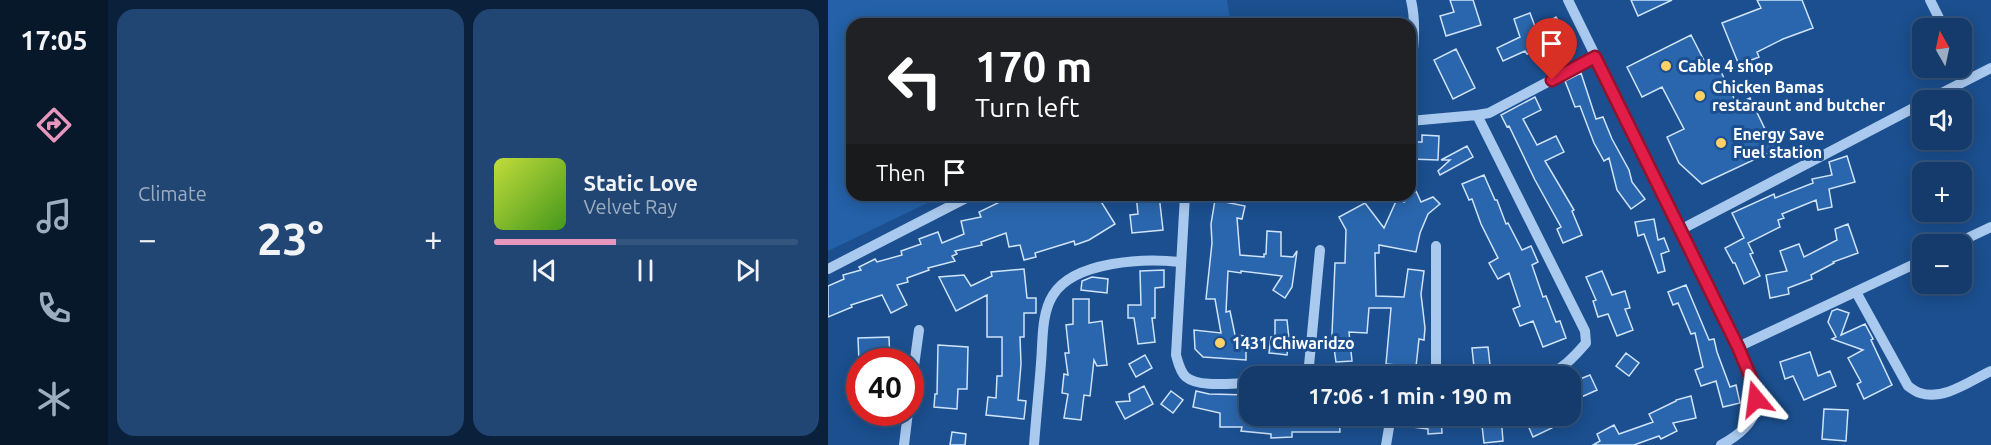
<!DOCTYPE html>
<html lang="en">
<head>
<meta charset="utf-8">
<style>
  :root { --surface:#143b6b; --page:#214673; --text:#f1f3f6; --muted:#9dadc1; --line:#33557e; --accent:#e797bd }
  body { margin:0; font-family:Ubuntu,sans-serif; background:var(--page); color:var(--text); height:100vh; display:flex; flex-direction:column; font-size:22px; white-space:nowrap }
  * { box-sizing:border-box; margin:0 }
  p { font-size:20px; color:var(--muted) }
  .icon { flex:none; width:33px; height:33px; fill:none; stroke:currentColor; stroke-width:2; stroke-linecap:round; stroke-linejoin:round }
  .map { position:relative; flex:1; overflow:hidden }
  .details { display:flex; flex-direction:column; gap:9px; padding:9px; background:#0b203b; width:720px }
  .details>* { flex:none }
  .hud { position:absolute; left:18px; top:18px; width:570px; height:183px; border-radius:18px; box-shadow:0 3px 15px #0003,0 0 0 2px var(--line); background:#202124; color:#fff; overflow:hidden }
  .needle { width:39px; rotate:351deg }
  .buttons { position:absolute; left:1084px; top:18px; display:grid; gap:12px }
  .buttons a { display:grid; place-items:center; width:60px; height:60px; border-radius:12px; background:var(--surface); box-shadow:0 3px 15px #0003,0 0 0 2px var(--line); font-size:30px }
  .speed { position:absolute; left:18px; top:348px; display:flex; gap:12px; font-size:30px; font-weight:700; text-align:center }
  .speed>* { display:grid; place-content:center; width:78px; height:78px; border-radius:50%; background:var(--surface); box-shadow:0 3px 15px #0003,0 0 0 2px var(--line); line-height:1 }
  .speed .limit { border:9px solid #d22; background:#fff; color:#111 }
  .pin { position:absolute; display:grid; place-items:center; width:51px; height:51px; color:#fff; margin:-62px -26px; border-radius:50% 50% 50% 0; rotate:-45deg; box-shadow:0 0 6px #0007 }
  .pin .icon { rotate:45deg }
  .me { position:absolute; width:66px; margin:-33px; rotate:344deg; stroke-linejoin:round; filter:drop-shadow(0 0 4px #0008) }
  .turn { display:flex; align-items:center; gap:21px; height:126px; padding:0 30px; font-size:27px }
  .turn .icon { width:78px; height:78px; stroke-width:2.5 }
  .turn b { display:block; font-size:42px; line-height:51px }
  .then { display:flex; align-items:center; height:57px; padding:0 30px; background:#0003; gap:12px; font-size:22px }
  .big { font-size:45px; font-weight:600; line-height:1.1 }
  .details .tile { flex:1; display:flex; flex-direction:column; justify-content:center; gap:9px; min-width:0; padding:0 21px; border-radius:18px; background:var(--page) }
  .song { display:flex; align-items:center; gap:18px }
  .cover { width:72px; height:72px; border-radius:9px; background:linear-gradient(135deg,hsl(70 70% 55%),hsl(100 70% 35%)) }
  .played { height:6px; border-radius:3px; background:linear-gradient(90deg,var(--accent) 40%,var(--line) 40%) }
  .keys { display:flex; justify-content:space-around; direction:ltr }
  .heat { display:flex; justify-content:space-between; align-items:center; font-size:33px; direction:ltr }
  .details .tiles { flex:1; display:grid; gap:9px; grid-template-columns:repeat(2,1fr) }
  .trip { position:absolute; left:411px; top:366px; width:342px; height:60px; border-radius:18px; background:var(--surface); box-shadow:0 3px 15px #0003,0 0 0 2px var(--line); font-weight:600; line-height:60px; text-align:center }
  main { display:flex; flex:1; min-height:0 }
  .tab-bar { display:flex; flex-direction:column; width:108px; justify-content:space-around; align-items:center; background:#08182b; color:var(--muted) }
  .tab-bar .icon { width:42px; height:42px }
  .tab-bar .current { color:var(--accent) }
  .tab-bar b { font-size:27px; color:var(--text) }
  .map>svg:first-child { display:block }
  .green { fill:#2461a8 }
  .building { fill:#2a66ad; stroke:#cfe3fa; stroke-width:1.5 }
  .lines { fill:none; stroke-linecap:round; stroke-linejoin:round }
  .minor { stroke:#a9c9ee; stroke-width:10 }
  .route-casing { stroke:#92132f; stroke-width:15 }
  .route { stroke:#e11d48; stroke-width:10 }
  .poi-dot { fill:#ffd166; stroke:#1b4f8f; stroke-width:2 }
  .labels { text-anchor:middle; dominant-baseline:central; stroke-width:6; stroke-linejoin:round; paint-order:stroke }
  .poi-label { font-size:16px; font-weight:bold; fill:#fff; stroke:#1b4f8f; text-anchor:start }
</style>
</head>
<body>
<main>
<nav class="tab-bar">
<b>17:05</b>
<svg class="icon current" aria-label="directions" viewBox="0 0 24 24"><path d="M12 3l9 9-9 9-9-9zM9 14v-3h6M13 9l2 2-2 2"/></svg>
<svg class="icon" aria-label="music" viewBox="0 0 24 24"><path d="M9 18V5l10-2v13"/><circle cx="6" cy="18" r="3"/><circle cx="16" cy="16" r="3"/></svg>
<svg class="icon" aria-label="phone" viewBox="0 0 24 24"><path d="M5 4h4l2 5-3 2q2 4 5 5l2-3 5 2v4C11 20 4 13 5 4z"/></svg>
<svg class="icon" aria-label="climate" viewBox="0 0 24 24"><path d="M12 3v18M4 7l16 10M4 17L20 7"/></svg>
</nav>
<section class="details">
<div class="tiles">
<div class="tile"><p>Climate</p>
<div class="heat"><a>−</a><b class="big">23°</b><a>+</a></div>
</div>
<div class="tile">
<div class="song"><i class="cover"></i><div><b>Static Love</b><p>Velvet Ray</p></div></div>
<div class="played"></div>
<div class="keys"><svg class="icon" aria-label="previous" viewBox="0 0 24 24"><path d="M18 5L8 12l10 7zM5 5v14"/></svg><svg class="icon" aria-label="pause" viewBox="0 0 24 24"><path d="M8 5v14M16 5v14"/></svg><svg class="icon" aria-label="next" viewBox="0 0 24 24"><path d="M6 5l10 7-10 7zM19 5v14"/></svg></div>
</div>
</div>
</section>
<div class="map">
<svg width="1163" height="445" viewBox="0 0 1163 445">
  <rect width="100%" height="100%" fill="#1b4f8f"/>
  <path class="green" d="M 0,0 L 399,0 L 403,24 L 24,24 L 24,195 L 116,195 L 0,251 Z"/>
  <path class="building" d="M 622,0 L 645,0 L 653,25 L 618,36 L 612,16 L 626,12 Z
    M 803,0 L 844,0 L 810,16 Z
    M 929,0 L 974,0 L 985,28 L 955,39 L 929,52 L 931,57 L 911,65 L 894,23 L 933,8 Z
    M 702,13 L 708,29 L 728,17 L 738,33 L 714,46 L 715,48 L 699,54 L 697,51 L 675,61 L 669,48 L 692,37 L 686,19 Z
    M 863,35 L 883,74 L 892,70 L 909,104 L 922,98 L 947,150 L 874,184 L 851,163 L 839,137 L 856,129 L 834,87 L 814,97 L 799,67 Z
    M 628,49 L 647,88 L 625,99 L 606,60 Z
    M 753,73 L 768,119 L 775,117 L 784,139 L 801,170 L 804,182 L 817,199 L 803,209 L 789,190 L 781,158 L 776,161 L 766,143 L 752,106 L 747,107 L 741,91 L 737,81 Z
    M 707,97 L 713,110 L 695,119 L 709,145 L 728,136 L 736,152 L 717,161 L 746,210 L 744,211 L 754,235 L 735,243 L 729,229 L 733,227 L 707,180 L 681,126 L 679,127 L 673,115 Z
    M 594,135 L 611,136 L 610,160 L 582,159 L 582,142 L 594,142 Z
    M 639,146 L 645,157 L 612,175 L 610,171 L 622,160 L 613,160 Z
    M 1019,156 L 1027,182 L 1001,189 L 1004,207 L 990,210 L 988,200 L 954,214 L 956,218 L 950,220 L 952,227 L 920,243 L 925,253 L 922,254 L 932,276 L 916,284 L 907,263 L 905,263 L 897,248 L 916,238 L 904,213 L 946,194 L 947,198 L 985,183 L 984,179 L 1004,175 L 1001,162 Z
    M 656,175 L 667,200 L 669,200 L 678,224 L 680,223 L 694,250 L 703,246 L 710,262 L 704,265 L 715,297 L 718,296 L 728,322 L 732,321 L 738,338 L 715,347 L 705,321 L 692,326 L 685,309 L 692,306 L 681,273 L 670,279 L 661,263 L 670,258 L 653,224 L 644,199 L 641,200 L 634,184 Z
    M 588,191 L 593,202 L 605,197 L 612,204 L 600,214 L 592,233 L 588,252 L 551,245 L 551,253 L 547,253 L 548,296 L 576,297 L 580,269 L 596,271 L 593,294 L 597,328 L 596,340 L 591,339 L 588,367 L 558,364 L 563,308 L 541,308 L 539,333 L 521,332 L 524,361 L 508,362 L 504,334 L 507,263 L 517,263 L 518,230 L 511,217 L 537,203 L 556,228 L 569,199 L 576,202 Z
    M 186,195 L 255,195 L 257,201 L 269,195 L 287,224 L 261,240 L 247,245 L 246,241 L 207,253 L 208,257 L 196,260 L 192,245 L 181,247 L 178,233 L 153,242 L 154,245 L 127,251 L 129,254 L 124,256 L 127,261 L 100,268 L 101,270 L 79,278 L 80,282 L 69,285 L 79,305 L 63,313 L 54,295 L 23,305 L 24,307 L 0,317 L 0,286 L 16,279 L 15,275 L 33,270 L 31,267 L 47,259 L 49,262 L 74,255 L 73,251 L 93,244 L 91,239 L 110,232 L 114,243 L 136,234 L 133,221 L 153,217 L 151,212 Z
    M 308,195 L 331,195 L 335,230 L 304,233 L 302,215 L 310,214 Z
    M 387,200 L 417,206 L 414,219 L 409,218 L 412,255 L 436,257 L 436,254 L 438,254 L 439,231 L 453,232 L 453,256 L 465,257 L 469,251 L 464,287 L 457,298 L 445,290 L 454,276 L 413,271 L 413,273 L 400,271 L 398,312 L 402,311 L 407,335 L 418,336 L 418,360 L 375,357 L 367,349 L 366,330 L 393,333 L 387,299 L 378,299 L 384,243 L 383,224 Z
    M 826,219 L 830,240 L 836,238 L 841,251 L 833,254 L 837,271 L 830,273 L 816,234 L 810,236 L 807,222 Z
    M 1020,224 L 1030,253 L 1005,262 L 1006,263 L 983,275 L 984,279 L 960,288 L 961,294 L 942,298 L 938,275 L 959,271 L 952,251 L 971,244 L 976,257 L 1009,240 L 1007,229 Z
    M 196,269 L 199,298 L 208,298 L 208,313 L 196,313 L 196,337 L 192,337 L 193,364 L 190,400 L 198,401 L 196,419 L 158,415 L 160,397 L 168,398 L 169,376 L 174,376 L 174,337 L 159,337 L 159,295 L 128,311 L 111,277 L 136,275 L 143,286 L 164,276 L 163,272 Z
    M 336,270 L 336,287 L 327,288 L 327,318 L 324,318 L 327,342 L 310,344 L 306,318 L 300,318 L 300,305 L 313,305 L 312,271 Z
    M 774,271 L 784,295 L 797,291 L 802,308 L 797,309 L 805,330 L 789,336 L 780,314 L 770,317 L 765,301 L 768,300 L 758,277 Z
    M 264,277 L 280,279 L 279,293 L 253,290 L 254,281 Z
    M 858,285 L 881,340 L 886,339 L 889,352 L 902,387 L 908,385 L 912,403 L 895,407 L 888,381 L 873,386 L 867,370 L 875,367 L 867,333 L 863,334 L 850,303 L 845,305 L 840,292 Z
    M 245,299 L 261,299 L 261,323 L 274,321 L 279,365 L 269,366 L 266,360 L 262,396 L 256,395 L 253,420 L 236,418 L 240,394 L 234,393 L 236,374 L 240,375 L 237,353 L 241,353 L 238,325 L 245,324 Z
    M 1009,309 L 1021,313 L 1013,335 L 1037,324 L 1045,339 L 1043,340 L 1064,385 L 1036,399 L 1029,384 L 1033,382 L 1020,358 L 1035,350 L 1004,339 L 1008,337 L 1000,322 L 1004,311 Z
    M 447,320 L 459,320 L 461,339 L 459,355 L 441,353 L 443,337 L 447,338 Z
    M 61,337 L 62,362 L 31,362 L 30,338 Z
    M 110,345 L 140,347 L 139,389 L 130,389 L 129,409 L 106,407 L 107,394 L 109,394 Z
    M 660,347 L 662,365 L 646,367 L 644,348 Z
    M 982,352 L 990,376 L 1002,371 L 1008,386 L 976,400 L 965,376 L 957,379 L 952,362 Z
    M 798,353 L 811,363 L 801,376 L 788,366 Z
    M 317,355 L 324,368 L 308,377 L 301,364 Z
    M 762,375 L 769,390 L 742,402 L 742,383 Z
    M 316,386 L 325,404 L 297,419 L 288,402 L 302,401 L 301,394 Z
    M 343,391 L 355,400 L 345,413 L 333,404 Z
    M 368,391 L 381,394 L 422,395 L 422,416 L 511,416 L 512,432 L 464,432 L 464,437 L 443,438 L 443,434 L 413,431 L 414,427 L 392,427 L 392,413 L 365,407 Z
    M 863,396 L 868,418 L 845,423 L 849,431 L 833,439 L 831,436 L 806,445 L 765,445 L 772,441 L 769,434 L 786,425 L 791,434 L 825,422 L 821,414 L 848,401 L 848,400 Z
    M 996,409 L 1020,410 L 1018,441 L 994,439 Z
    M 570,416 L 613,416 L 614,433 L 600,434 L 600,429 L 569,425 Z
    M 673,416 L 675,441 L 656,443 L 653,417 Z
    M 696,416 L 719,416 L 724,428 L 705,437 Z
    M 124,432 L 138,434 L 137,445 L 122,445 Z"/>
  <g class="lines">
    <path class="minor" d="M 740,0 L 910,347 C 929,392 945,417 893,445
      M 1102,0 L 1116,28
      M 1134,65 L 1141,79
      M 582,77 C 585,51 589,26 583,0
      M 1100,100 L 1163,68
      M 582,121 L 649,115
      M 357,195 L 348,355 C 350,362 352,372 358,377 C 371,388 405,383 422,383
      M 852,230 L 1095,103
      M 1127,244 L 1163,227
      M 608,246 L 608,376
      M 0,269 L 144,195
      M 1028,292 L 1080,386 C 1084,389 1088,392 1092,393 C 1116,401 1143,380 1163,371
      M 910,347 L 1095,260
      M 480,376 L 492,250
      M 716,376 C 734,370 746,357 758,343 L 757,331 L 649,115 L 661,113 L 767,57
      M 82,395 L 91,330
      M 76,445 L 80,412
      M 206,445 C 208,418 211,390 213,363 C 215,341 213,314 225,295 C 246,261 316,258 352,262
      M 558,445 L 563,416"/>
  </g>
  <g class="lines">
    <defs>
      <path id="route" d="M 724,80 L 767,57 L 910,347 L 926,385 L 928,399"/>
    </defs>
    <use href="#route" class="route-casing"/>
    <use href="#route" class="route"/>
  </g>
  <g class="poi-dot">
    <circle cx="838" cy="66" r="6"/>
    <circle cx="872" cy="96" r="6"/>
    <circle cx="893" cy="143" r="6"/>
    <circle cx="392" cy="343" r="6"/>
  </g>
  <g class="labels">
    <g class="poi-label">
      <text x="850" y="66">Cable 4 shop</text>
      <text x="884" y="87">Chicken Bamas<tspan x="884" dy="18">restaraunt and butcher</tspan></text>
      <text x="905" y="134">Energy Save<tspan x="905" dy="18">Fuel station</tspan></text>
      <text x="404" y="343">1431 Chiwaridzo</text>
    </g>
  </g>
</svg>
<div class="buttons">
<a><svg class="needle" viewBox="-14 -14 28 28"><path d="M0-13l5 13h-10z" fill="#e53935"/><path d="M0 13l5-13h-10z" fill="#9dadc1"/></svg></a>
<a><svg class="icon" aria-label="sound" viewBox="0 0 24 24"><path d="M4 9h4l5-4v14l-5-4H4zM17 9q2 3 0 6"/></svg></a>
<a>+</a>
<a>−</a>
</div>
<div class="speed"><div class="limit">40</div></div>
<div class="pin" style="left:724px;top:80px;background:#d93025"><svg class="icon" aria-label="arrive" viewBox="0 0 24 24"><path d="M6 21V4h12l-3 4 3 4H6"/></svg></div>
<svg class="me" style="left:928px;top:399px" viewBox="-20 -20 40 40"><path d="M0-17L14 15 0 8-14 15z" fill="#e11d48" stroke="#fff" stroke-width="4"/></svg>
<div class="trip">17:06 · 1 min · 190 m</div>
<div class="hud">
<div class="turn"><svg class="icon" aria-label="left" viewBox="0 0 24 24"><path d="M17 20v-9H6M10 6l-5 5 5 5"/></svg><div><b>170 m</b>Turn left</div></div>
<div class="then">Then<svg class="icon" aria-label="arrive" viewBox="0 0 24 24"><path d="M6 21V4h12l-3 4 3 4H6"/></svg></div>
</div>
</div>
</main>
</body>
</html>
